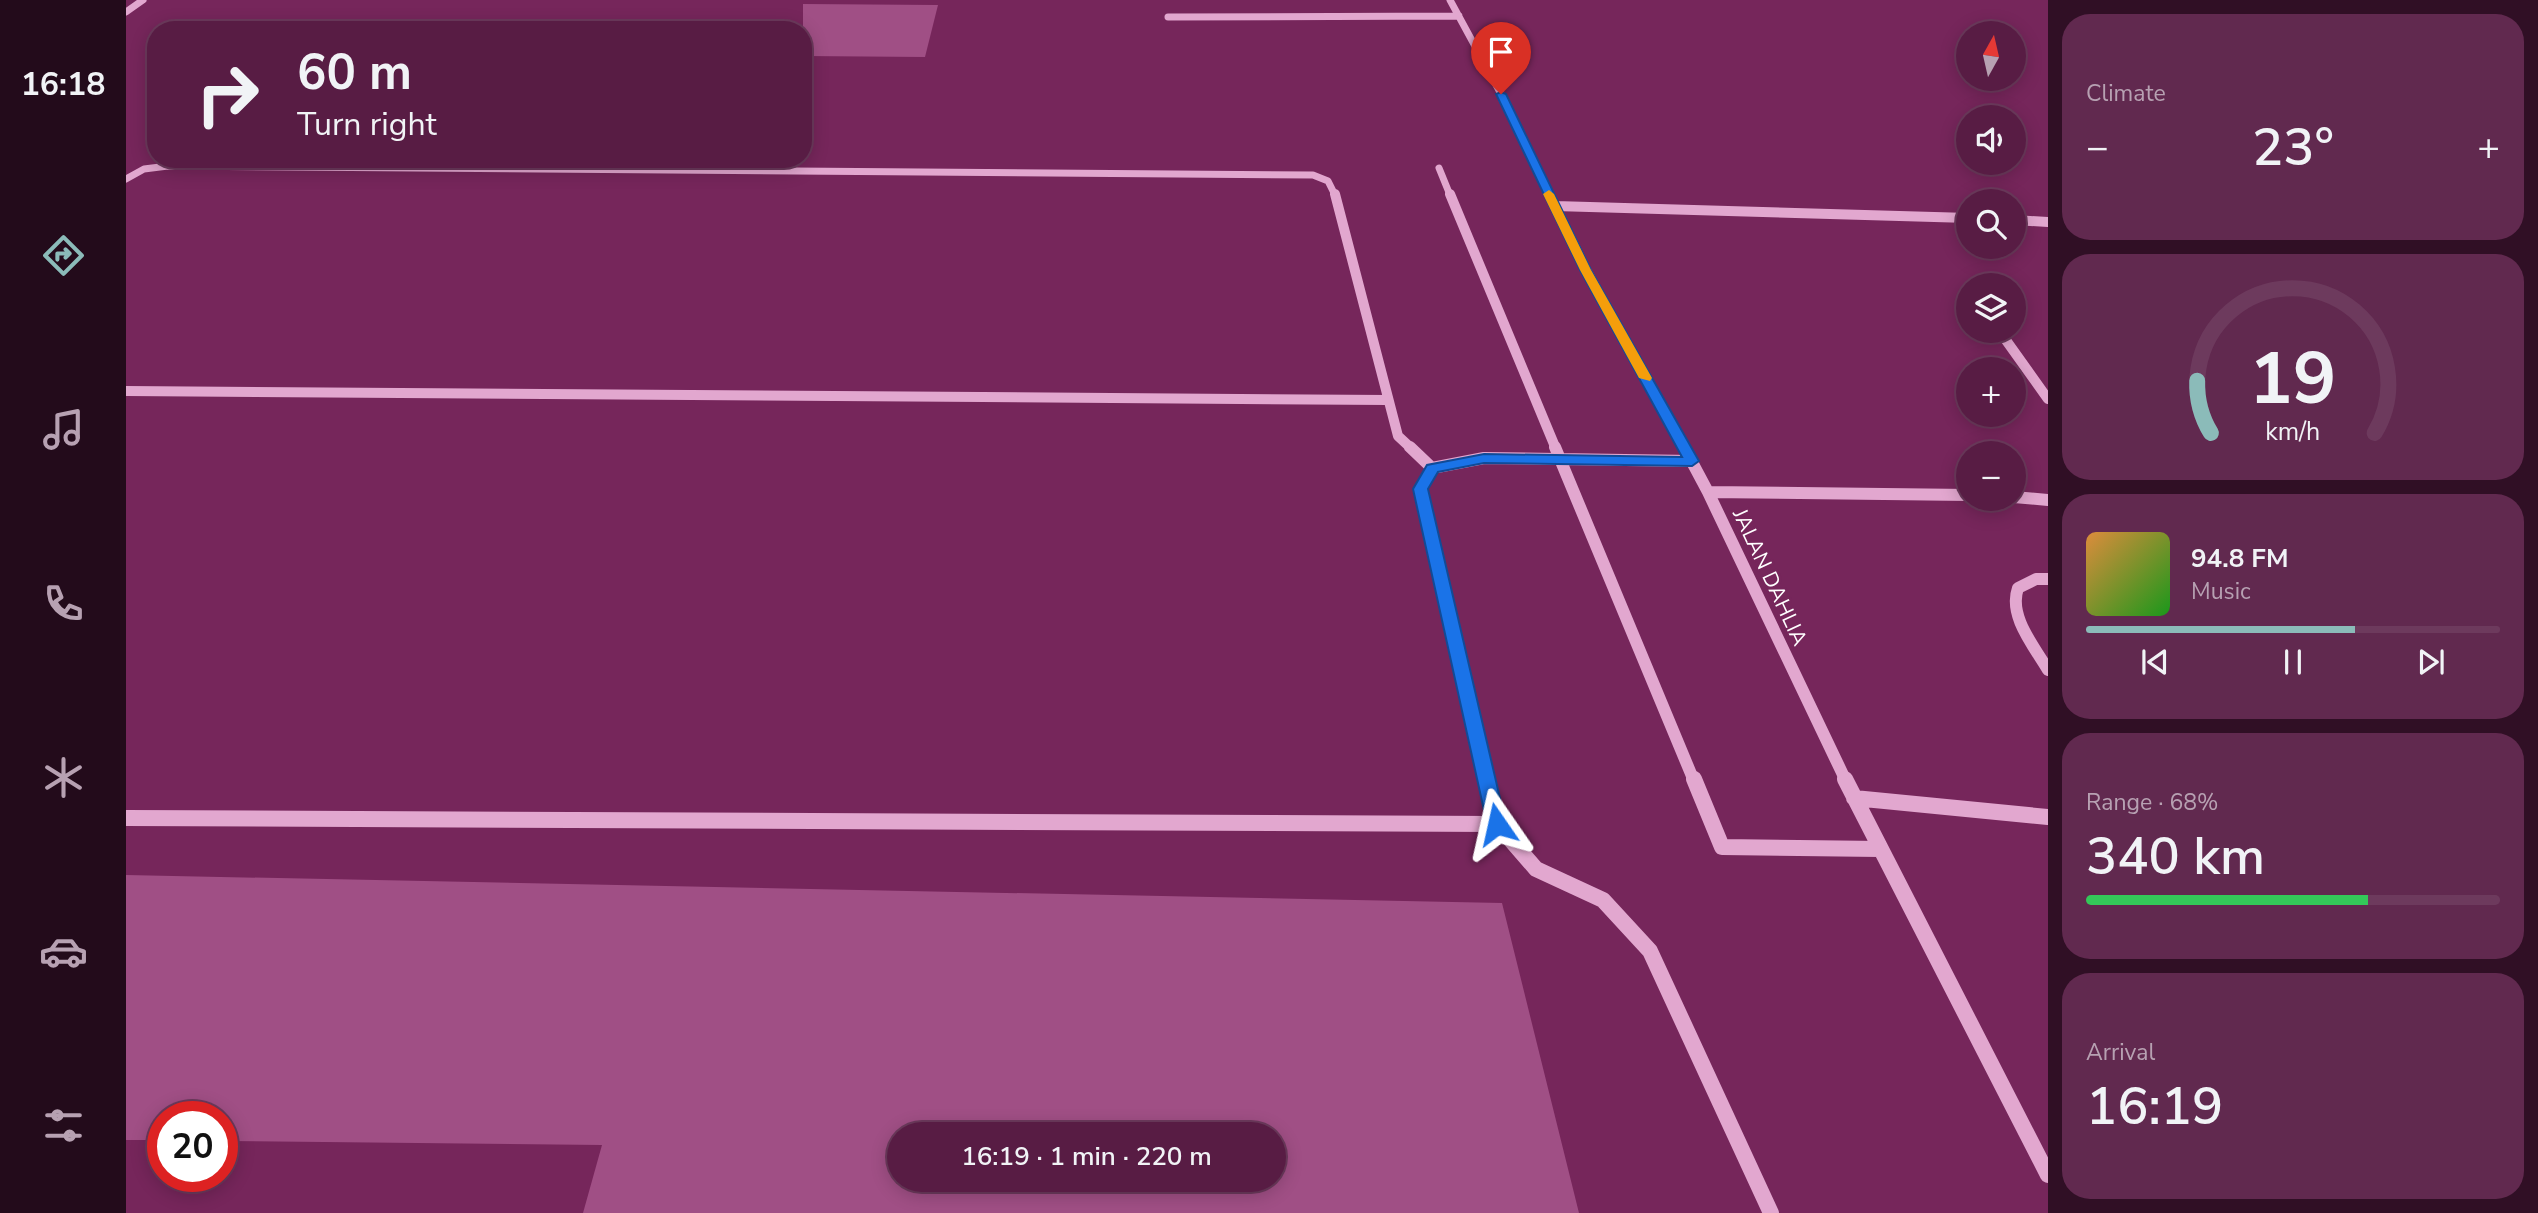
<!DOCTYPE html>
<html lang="en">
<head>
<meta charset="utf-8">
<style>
  :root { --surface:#581c44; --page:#61294f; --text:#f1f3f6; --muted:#b7a1b2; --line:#6d3a5d; --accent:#8bbbb9 }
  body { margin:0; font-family:"Nunito Sans",sans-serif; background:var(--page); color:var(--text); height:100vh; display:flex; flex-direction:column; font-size:26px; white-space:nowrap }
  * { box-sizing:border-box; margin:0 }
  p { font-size:23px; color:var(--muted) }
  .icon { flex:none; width:38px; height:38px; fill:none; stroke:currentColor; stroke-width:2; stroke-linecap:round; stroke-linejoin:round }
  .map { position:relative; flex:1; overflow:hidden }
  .drawer { display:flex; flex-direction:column; gap:14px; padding:14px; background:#300f25; width:490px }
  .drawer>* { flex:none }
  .guide { position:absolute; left:21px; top:21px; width:665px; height:147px; border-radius:28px; box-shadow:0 4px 18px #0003,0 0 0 2px var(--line); background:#581c44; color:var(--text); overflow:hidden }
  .needle { width:46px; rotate:8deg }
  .tools { position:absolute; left:1830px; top:21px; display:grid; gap:14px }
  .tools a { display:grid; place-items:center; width:70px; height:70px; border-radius:50%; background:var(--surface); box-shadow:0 4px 18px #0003,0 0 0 2px var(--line); font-size:35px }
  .speed { position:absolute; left:21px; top:1101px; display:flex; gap:14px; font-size:35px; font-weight:700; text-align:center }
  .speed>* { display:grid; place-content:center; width:91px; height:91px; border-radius:50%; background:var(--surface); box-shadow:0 4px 18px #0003,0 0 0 2px var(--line); line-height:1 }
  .speed .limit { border:10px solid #d22; background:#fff; color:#111 }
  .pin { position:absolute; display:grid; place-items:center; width:60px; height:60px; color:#fff; margin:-72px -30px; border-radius:50% 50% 50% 0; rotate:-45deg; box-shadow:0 0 7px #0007 }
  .pin .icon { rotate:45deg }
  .me { position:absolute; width:77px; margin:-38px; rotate:349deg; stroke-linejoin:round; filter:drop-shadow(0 0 5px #0008) }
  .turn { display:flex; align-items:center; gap:24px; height:147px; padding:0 35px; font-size:32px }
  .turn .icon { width:91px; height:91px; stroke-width:2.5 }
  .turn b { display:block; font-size:49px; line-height:60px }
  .big { font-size:52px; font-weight:600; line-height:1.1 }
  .drawer .widget { flex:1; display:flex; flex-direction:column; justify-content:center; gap:10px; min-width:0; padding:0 24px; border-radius:28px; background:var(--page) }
  .drawer .dial { align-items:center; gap:0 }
  .dial svg { height:182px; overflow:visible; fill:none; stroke:var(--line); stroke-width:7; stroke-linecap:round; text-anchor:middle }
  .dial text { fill:var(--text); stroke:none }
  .song { display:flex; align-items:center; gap:21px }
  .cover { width:84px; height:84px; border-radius:10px; background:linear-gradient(135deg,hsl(30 70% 55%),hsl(120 70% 35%)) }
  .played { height:7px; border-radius:4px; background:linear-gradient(90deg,var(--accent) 65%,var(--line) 65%) }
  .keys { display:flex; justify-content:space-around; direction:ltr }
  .heat { display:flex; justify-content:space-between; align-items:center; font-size:38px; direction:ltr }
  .charge { height:10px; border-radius:5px; background:linear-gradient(90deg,#34c759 68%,var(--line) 0) }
  .trip { position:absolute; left:761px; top:1122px; width:399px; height:70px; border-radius:35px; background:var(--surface); box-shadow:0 4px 18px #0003,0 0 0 2px var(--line); font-weight:600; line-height:70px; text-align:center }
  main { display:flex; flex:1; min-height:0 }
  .dock { display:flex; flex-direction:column; width:126px; justify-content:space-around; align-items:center; background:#230b1b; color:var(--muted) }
  .dock .icon { width:49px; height:49px }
  .dock .selected { color:var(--accent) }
  .dock b { font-size:32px; color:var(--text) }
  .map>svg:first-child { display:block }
  .building { fill:#a04f85; fill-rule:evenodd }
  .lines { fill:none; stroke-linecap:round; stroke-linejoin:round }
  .minor-far3 { stroke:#e2a7cf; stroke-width:7 }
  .minor-far2 { stroke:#e2a7cf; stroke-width:10 }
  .minor-far1 { stroke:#e2a7cf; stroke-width:12 }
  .minor { stroke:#e2a7cf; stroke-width:16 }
  .route { fill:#1a73e8; stroke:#114b97; stroke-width:2 }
  .slow { fill:#f59e0b }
  .labels { text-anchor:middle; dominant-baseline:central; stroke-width:5; stroke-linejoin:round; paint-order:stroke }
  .street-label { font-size:21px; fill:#fff; stroke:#76265b }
</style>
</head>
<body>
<main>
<nav class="dock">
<b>16:18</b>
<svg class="icon selected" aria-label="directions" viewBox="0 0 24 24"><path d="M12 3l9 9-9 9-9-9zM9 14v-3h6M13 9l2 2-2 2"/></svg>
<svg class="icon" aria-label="music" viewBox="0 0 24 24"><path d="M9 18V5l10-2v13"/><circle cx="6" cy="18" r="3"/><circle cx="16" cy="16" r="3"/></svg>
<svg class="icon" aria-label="phone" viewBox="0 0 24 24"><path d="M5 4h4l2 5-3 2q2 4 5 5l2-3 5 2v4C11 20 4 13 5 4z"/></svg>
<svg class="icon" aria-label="climate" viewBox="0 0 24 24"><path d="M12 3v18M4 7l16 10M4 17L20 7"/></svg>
<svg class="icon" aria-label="car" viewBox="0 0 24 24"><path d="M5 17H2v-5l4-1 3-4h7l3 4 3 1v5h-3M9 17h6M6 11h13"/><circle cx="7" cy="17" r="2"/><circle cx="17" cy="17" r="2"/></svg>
<svg class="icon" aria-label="filters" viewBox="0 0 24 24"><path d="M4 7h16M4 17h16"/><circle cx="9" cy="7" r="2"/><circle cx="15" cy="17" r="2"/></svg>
</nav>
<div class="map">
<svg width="1922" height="1213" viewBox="0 0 1922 1213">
  <rect width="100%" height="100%" fill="#76265b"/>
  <path class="building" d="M 677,4 L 812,5 L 799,57 L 677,56 Z
    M 0,875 L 1376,903 L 1453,1213 L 457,1213 L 476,1145 L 96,1141 L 96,1116 L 37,1116 L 37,1140 L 0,1140 ZM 774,1134 L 1148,1134 L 1148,1180 L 774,1180 Z"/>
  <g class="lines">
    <path class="minor-far3" d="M 1324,0 L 1375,94 L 1424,195
      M 0,12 L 17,0
      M 1042,17 L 1333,16
      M 1313,168 L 1324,195
      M 0,179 L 18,169 L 42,166 L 1187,175 L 1202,181 L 1209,195"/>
    <path class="minor-far2" d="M 1209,194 L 1272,436 L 1286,449
      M 1324,194 L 1430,449
      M 1423,194 L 1460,270 L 1558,449
      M 1429,206 L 1843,218
      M 1888,220 L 1922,222
      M 1877,336 L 1922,399
      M 0,391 L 1262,400"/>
    <path class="minor-far1" d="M 1284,447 L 1306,468
      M 1429,447 L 1568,781
      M 1558,447 L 1582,492 L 1720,781
      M 1582,492 L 1843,495
      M 1888,497 L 1922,500
      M 1922,579 L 1910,579 L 1892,588 C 1882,616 1908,646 1922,670
      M 1361,781 L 1295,489 L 1306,468 L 1358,458 L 1566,461"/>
    <path class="minor" d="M 1361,779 L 1371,824 L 1410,869 L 1477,900 L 1524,951 L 1645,1213
      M 1568,779 L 1596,847 L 1754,849
      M 1719,779 L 1922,1175
      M 1728,798 L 1922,817
      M 0,818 L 1371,824"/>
  </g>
  <path class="route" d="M 1375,92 L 1380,94 L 1465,270 L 1573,461 L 1566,466 L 1358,463 L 1312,472 L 1302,489 L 1380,824 L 1377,829 L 1364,829 L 1361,824 L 1287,489 L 1301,465 L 1358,454 L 1556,457 L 1454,270 L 1370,94 Z"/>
  <path class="slow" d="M 1423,190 L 1428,194 L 1465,270 L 1526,378 L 1524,381 L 1513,378 L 1454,270 L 1417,194 Z"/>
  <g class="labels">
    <g class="street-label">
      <text transform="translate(1644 577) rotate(65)">JALAN DAHLIA</text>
    </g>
  </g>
</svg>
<div class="tools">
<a><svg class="needle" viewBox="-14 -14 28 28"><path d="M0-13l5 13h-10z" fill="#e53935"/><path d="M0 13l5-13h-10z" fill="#b7a1b2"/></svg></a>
<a><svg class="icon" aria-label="sound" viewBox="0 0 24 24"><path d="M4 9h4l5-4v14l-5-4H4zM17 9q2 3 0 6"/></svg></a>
<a><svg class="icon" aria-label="search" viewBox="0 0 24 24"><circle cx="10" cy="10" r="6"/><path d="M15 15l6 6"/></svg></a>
<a><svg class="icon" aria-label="layers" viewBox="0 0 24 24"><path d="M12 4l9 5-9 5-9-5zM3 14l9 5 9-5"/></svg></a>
<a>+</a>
<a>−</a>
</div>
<div class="speed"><div class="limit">20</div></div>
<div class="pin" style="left:1375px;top:94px;background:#d93025"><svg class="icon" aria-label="arrive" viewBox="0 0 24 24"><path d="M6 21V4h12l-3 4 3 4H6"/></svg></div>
<svg class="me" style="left:1371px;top:824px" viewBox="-20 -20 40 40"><path d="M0-17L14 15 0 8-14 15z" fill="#1a73e8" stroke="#fff" stroke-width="4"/></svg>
<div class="trip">16:19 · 1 min · 220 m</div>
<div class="guide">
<div class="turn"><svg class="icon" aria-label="right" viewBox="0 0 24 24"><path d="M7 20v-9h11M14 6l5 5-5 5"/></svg><div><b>60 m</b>Turn right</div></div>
</div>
</div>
<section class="drawer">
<div class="widget"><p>Climate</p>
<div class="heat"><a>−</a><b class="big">23°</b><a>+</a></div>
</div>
<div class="widget dial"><svg viewBox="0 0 100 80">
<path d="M14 69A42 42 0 1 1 86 69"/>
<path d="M14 69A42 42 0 0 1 8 46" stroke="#8bbbb9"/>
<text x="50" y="56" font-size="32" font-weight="700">19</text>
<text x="50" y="72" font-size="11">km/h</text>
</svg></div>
<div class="widget">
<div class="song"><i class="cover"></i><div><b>94.8 FM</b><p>Music</p></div></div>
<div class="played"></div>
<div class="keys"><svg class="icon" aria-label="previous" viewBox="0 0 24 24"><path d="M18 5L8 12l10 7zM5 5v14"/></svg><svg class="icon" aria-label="pause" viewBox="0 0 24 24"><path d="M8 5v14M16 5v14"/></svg><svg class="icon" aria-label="next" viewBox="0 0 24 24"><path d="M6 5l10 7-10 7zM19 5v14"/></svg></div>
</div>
<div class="widget"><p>Range · 68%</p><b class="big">340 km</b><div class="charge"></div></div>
<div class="widget"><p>Arrival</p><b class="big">16:19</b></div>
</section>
</main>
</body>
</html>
